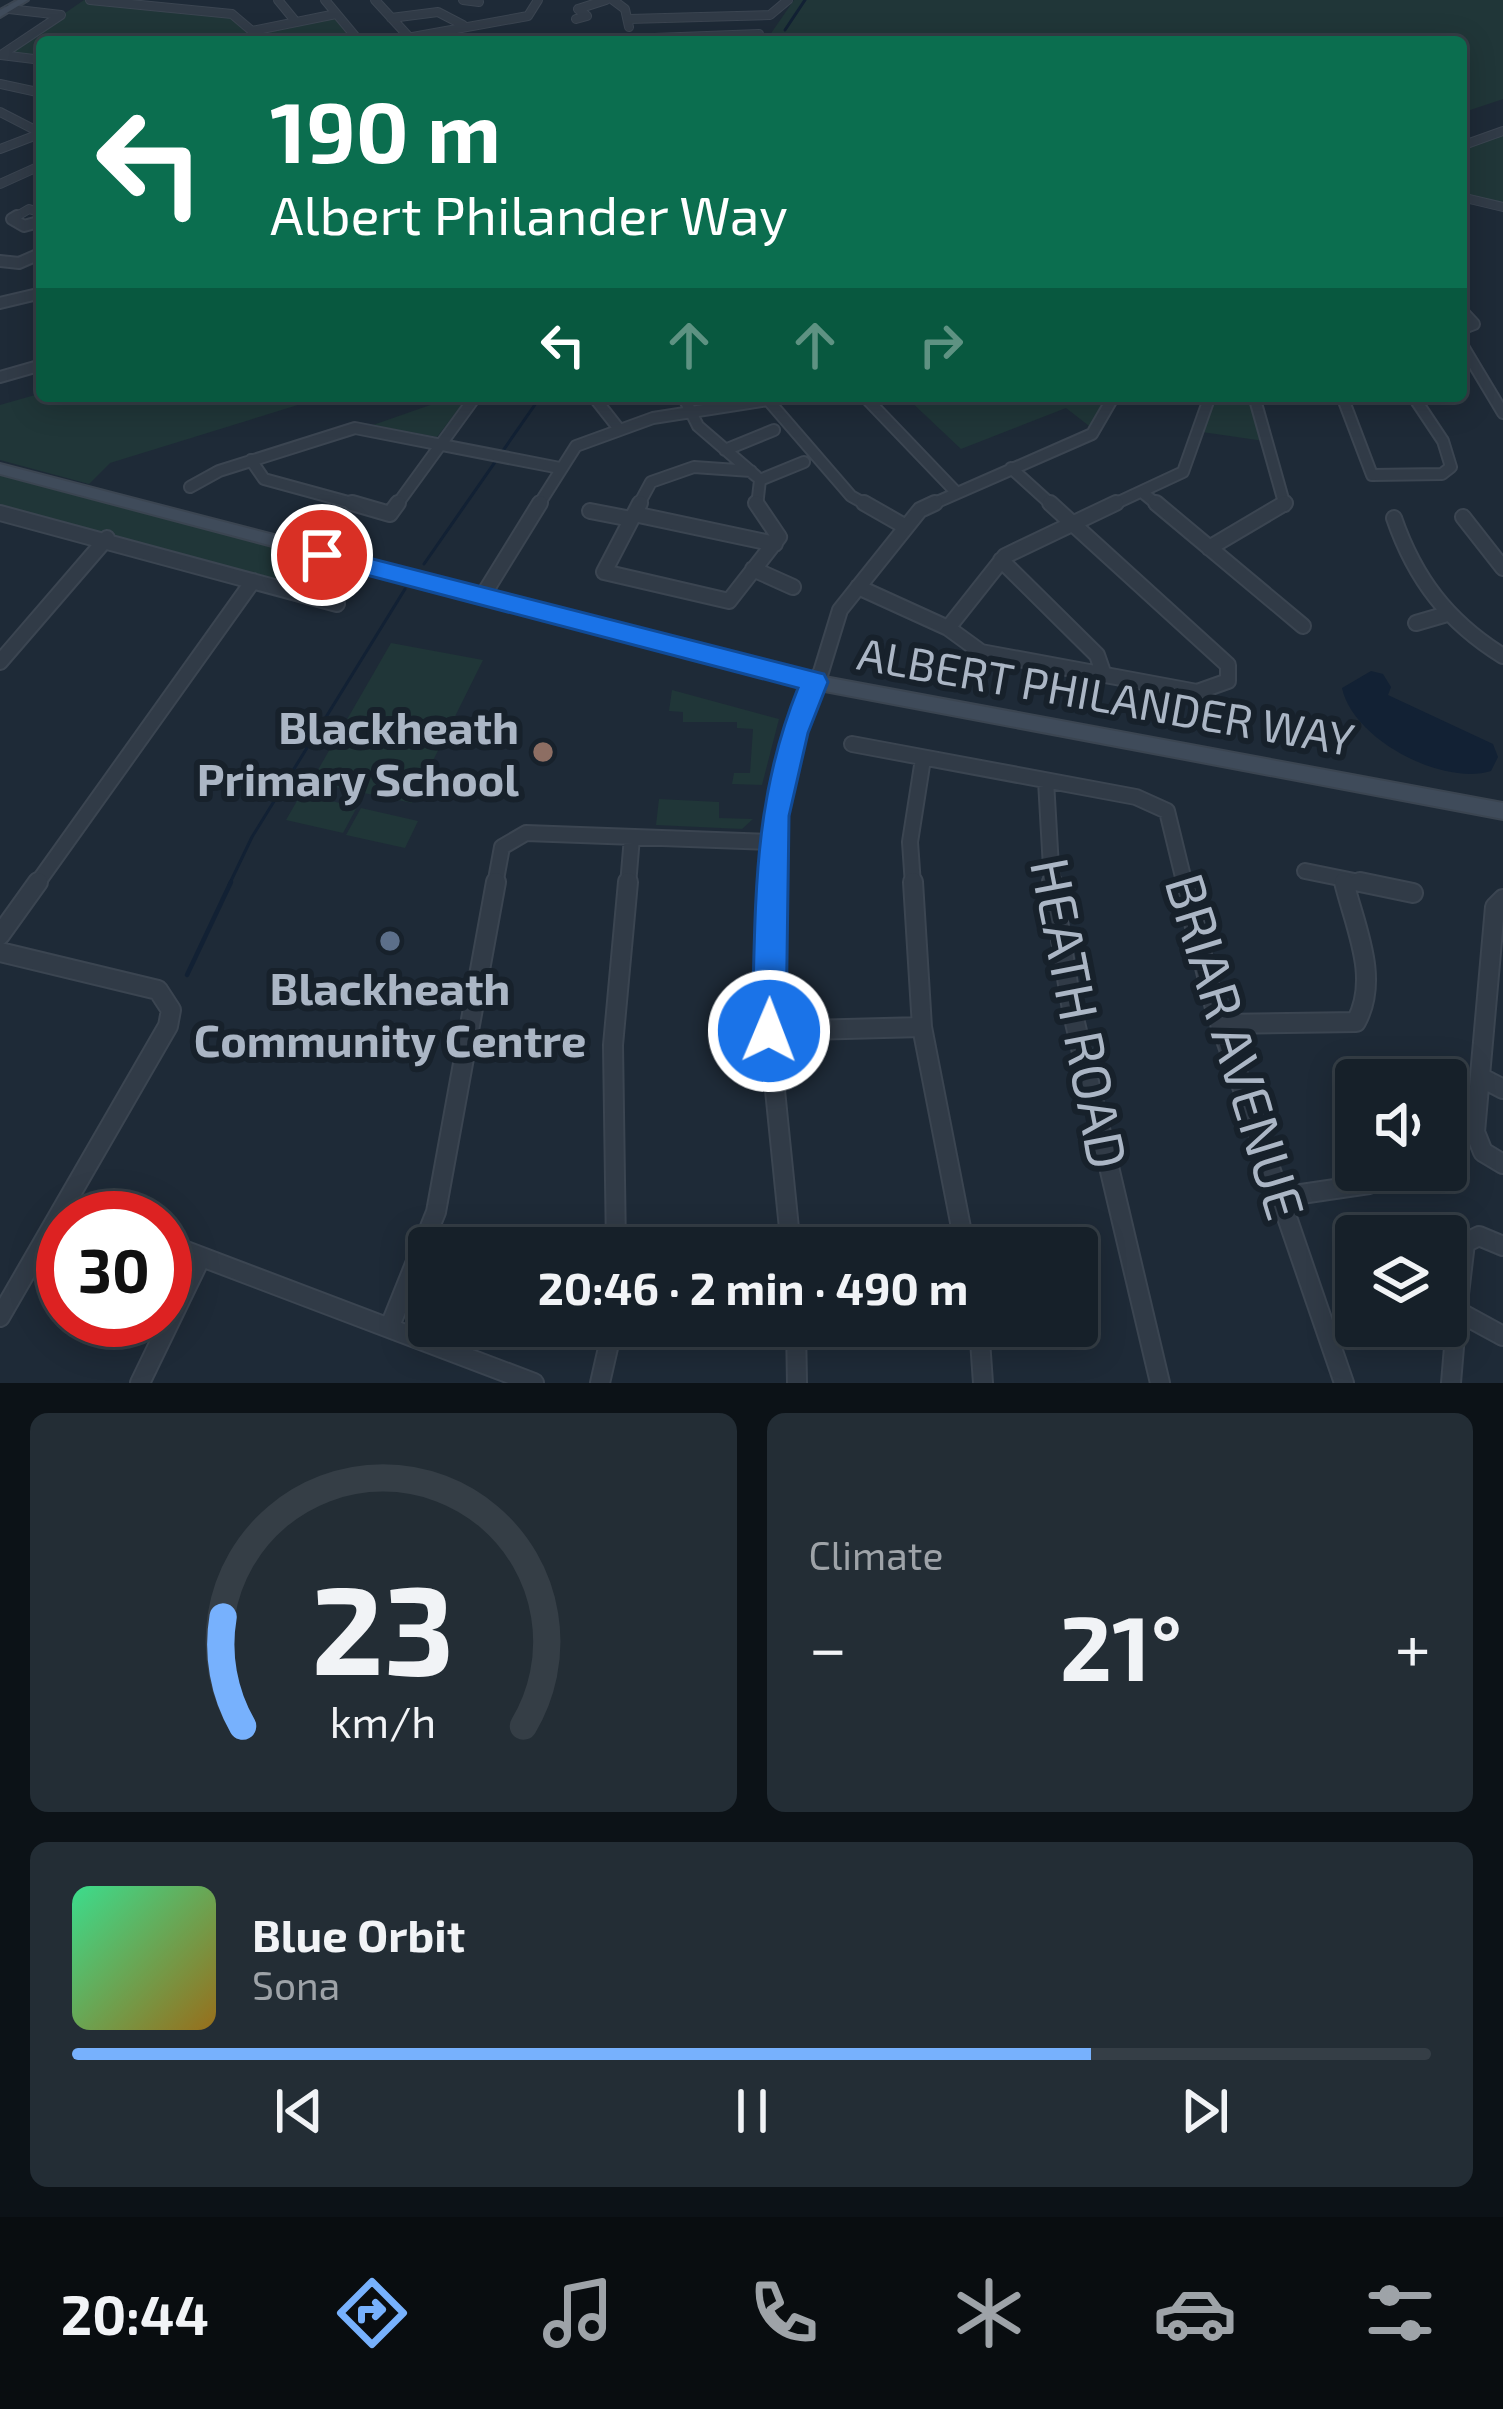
<!DOCTYPE html>
<html lang="en">
<head>
<meta charset="utf-8">
<style>
  :root { --surface:#162029; --page:#232d35; --text:#f1f3f6; --muted:#9ea3a8; --line:#353e46; --accent:#77b1fd }
  body { margin:0; font-family:"Exo 2",sans-serif; background:var(--page); color:var(--text); height:100vh; display:flex; flex-direction:column; font-size:45px; white-space:nowrap }
  * { box-sizing:border-box; margin:0 }
  p { font-size:39px; color:var(--muted) }
  .icon { flex:none; width:66px; height:66px; fill:none; stroke:currentColor; stroke-width:2; stroke-linecap:round; stroke-linejoin:round }
  .map { position:relative; height:1383px; overflow:hidden }
  .side { display:flex; flex-direction:column; gap:30px; padding:30px; background:#0c1217; flex:1 }
  .side>* { flex:none }
  .hud { position:absolute; left:36px; top:36px; width:1431px; height:366px; border-radius:12px; box-shadow:0 6px 30px #0003,0 0 0 3px var(--line); background:#0b6e4f; color:#fff; overflow:hidden }
  .buttons { position:absolute; left:1335px; top:1059px; display:grid; gap:24px }
  .buttons a { display:grid; place-items:center; width:132px; height:132px; border-radius:12px; background:var(--surface); box-shadow:0 6px 30px #0003,0 0 0 3px var(--line); font-size:60px }
  .speed { position:absolute; left:36px; top:1191px; display:flex; gap:24px; font-size:60px; font-weight:700; text-align:center }
  .speed>* { display:grid; place-content:center; width:156px; height:156px; border-radius:50%; background:var(--surface); box-shadow:0 6px 30px #0003,0 0 0 3px var(--line); line-height:1 }
  .speed .limit { border:18px solid #d22; background:#fff; color:#111 }
  .pin { position:absolute; display:grid; place-items:center; width:102px; height:102px; color:#fff; margin:-51px; border:6px solid #fff; border-radius:50%; box-shadow:0 3px 12px #0007 }
  .me { position:absolute; width:132px; margin:-66px; rotate:1deg; stroke-linejoin:round; filter:drop-shadow(0 0 9px #0008) }
  .turn { display:flex; align-items:center; gap:42px; height:252px; padding:0 36px; font-size:54px }
  .turn .icon { width:156px; height:156px; stroke-width:2.5 }
  .turn b { display:block; font-size:84px; line-height:102px }
  .lanes { display:flex; align-items:center; height:114px; padding:0 36px; background:#0003; justify-content:center; gap:60px; direction:ltr }
  .lanes .off { opacity:.35 }
  .big { font-size:90px; font-weight:700; line-height:1.1 }
  .side .card { flex:1; display:flex; flex-direction:column; justify-content:center; gap:18px; min-width:0; padding:0 42px; border-radius:18px; background:var(--page) }
  .side .dial { align-items:center; gap:0 }
  .dial svg { height:312px; overflow:visible; fill:none; stroke:var(--line); stroke-width:7; stroke-linecap:round; text-anchor:middle }
  .dial text { fill:var(--text); stroke:none }
  .song { display:flex; align-items:center; gap:36px }
  .cover { width:144px; height:144px; border-radius:18px; background:linear-gradient(135deg,hsl(150 70% 55%),hsl(40 70% 35%)) }
  .played { height:12px; border-radius:6px; background:linear-gradient(90deg,var(--accent) 75%,var(--line) 75%) }
  .keys { display:flex; justify-content:space-around; direction:ltr }
  .heat { display:flex; justify-content:space-between; align-items:center; font-size:66px; direction:ltr }
  .side .tiles { flex:1; display:grid; gap:30px; grid-template-columns:1fr 1fr }
  .card:last-child { grid-column:span 2 }
  .trip { position:absolute; left:408px; top:1227px; width:690px; height:120px; border-radius:12px; background:var(--surface); box-shadow:0 6px 30px #0003,0 0 0 3px var(--line); font-weight:700; line-height:120px; text-align:center }
  .dock { display:flex; height:192px; justify-content:space-around; align-items:center; background:#090d10; color:var(--muted) }
  .dock .icon { width:84px; height:84px }
  .dock .selected { color:var(--accent) }
  .dock b { font-size:54px; color:var(--text) }
  .map>svg:first-child { display:block }
  .green { fill:#203638 }
  .water { fill:#122134 }
  .lines { fill:none; stroke-linecap:round; stroke-linejoin:round }
  .stream-far1 { stroke:#122134; stroke-width:3 }
  .stream { stroke:#122134; stroke-width:4.5 }
  .street-far3-casing { stroke:#3b4551; stroke-width:10 }
  .street-far2-casing { stroke:#3b4551; stroke-width:14 }
  .street-far1-casing { stroke:#3b4551; stroke-width:18 }
  .street-casing { stroke:#3b4551; stroke-width:22 }
  .secondary-casing { stroke:#3b4551; stroke-width:4 }
  .street-far3 { stroke:#313b47; stroke-width:8 }
  .street-far2 { stroke:#313b47; stroke-width:10 }
  .street-far1 { stroke:#313b47; stroke-width:14 }
  .street { stroke:#313b47; stroke-width:18 }
  .secondary { fill:#3f4b5a; fill-rule:evenodd }
  .route { fill:#1a73e8; stroke:#114b97; stroke-width:3 }
  .education-dot { fill:#8d6e63; stroke:#17212b; stroke-width:4.5 }
  .service-dot { fill:#5c6f8a; stroke:#17212b; stroke-width:4.5 }
  .labels { text-anchor:middle; dominant-baseline:central; stroke-width:12; stroke-linejoin:round; paint-order:stroke }
  .street-label { font-size:45px; fill:#abb6c5; stroke:#17212b }
  .poi-label { font-size:45px; font-weight:bold; fill:#abb6c5; stroke:#17212b; text-anchor:end }
  .near-street-label { font-size:54px; fill:#abb6c5; stroke:#17212b }
</style>
</head>
<body>
<div class="map">
<svg width="1503" height="1383" viewBox="0 0 1503 1383">
  <rect width="100%" height="100%" fill="#1e2a37"/>
  <path class="green" d="M 84,0 L 229,15 L 247,31 L 335,17 L 357,42 L 42,42 L 42,59 L 7,53 Z
    M 794,0 L 1503,0 L 1503,99 L 1461,113 L 1461,42 L 765,42 Z
    M 1503,135 L 1503,203 L 1461,195 L 1461,150 Z
    M 42,393 L 42,396 L 327,396 L 110,463 L 89,484 L 0,460 L 0,405 Z
    M 456,396 L 467,398 L 437,437 L 373,425 Z
    M 891,396 L 1109,396 L 1093,429 L 1066,408 L 961,449 L 906,397 L 872,409 L 867,402 Z
    M 1214,396 L 1250,396 L 1264,441 L 1202,432 Z
    M 0,472 L 361,570 L 340,602 L 19,511 L 0,512 Z
    M 391,643 L 483,660 L 412,803 L 311,782 Z
    M 672,690 L 779,719 L 762,785 L 732,784 L 734,773 L 750,773 L 753,729 L 737,728 L 737,722 L 683,722 L 683,712 L 669,711 Z
    M 301,794 L 357,807 L 343,833 L 286,820 Z
    M 659,799 L 719,802 L 719,818 L 753,819 L 742,829 L 656,825 Z
    M 361,808 L 418,821 L 405,848 L 346,835 Z"/>
  <path class="water" d="M 1371,671 L 1383,674 L 1391,687 L 1388,695 L 1493,744 L 1498,757 L 1491,771 C 1443,786 1353,740 1342,688 Z"/>
  <g class="lines">
    <path class="stream-far1" d="M 785,30 L 805,0
      M 777,42 L 780,38
      M 424,564 L 541,396
      M 229,885 L 252,837 L 405,589"/>
    <path class="stream" d="M 187,975 L 231,882"/>
    <defs>
      <path id="street-far3" d="M 90,0 L 232,14 L 252,31 L 336,14
        M 278,0 L 296,22
        M 325,0 L 360,42
        M 375,0 L 409,37
        M 463,0 L 479,2
        M 613,0 L 625,9 L 629,27
        M 9,9 L 61,15 L 1,55 L 42,60
        M 578,9 L 606,0
        M 391,18 L 438,12 L 463,25
        M 576,19 L 587,16 L 578,9
        M 629,19 L 770,15 L 788,0
        M 385,42 L 528,16 L 538,0
        M 550,42 L 759,34
        M 0,84 L 42,93
        M 0,112 L 41,133
        M 1461,146 L 1503,131
        M 0,149 L 42,133
        M 0,184 L 42,165
        M 1461,197 L 1503,207
        M 12,219 L 29,209 L 42,213"/>
      <path id="street-far2" d="M 17,216 L 12,219 L 24,226 L 42,221
        M 0,261 L 19,263 L 42,253
        M 0,303 L 42,293
        M 1461,310 L 1474,324 L 1461,329
        M 1461,343 L 1503,413
        M 0,377 L 42,365
        M 593,396 L 619,429
        M 683,396 L 698,426 L 756,476
        M 864,396 L 955,491
        M 1254,396 L 1285,506
        M 1342,396 L 1372,475 L 1442,474 L 1451,467 L 1443,441 L 1413,396
        M 768,400 L 851,496 L 869,506
        M 725,450 L 774,430
        M 251,460 L 264,479 L 363,506
        M 1011,468 L 1053,506
        M 760,480 L 804,462
        M 190,487 L 219,471 L 355,428 L 560,468
        M 1142,492 L 1159,506
        M 396,506 L 476,396
        M 538,506 L 576,446 L 653,418 L 768,400
        M 638,506 L 651,482 L 694,467 L 751,471
        M 757,506 L 760,480
        M 928,506 L 1092,434 L 1114,396
        M 1110,506 L 1183,472 L 1210,396"/>
      <path id="street-far1" d="M 352,503 L 390,514 L 398,503
        M 640,503 L 604,572 L 729,601 L 779,537 L 756,503
        M 864,503 L 906,527
        M 1156,503 L 1303,626
        M 590,511 L 631,519
        M 0,513 L 337,604
        M 634,514 L 775,544
        M 1463,517 L 1503,568
        M 1394,518 C 1415,579 1448,622 1503,656
        M 1209,548 L 1285,503
        M 1001,560 L 1097,655 L 1104,675
        M 753,569 L 793,587
        M 858,587 L 948,628 L 981,652 L 1197,692 L 1228,681 L 1228,665 L 1050,503
        M 482,597 L 540,503
        M 1416,623 L 1447,614
        M 948,628 L 1005,556 L 1116,503
        M 0,662 L 107,538
        M 852,744 L 1136,797 L 1167,811 L 1185,885
        M 1046,781 L 1052,885
        M 1305,871 L 1374,885
        M 1343,879 L 1345,885
        M 36,885 L 253,581
        M 495,885 L 502,847 L 526,833 L 772,842
        M 628,885 L 632,837
        M 771,885 L 772,842 L 806,694 L 821,672 L 840,610 L 920,510 L 935,503
        M 913,885 L 910,842 L 923,759"/>
      <path id="street" d="M 771,882 L 769,1031 L 791,1248
        M 913,882 L 922,1027 L 965,1248
        M 1052,882 L 1072,1010 L 1160,1383
        M 1184,882 L 1215,1008 L 1344,1383
        M 1360,882 L 1413,893
        M 1503,899 L 1495,907 L 1475,1132 L 1483,1152 L 1503,1164
        M 0,935 L 38,882
        M 0,952 L 158,990 L 171,1010 L 168,1026 L 0,1317
        M 1220,1024 L 1356,1022 C 1380,978 1355,927 1344,882
        M 769,1031 L 922,1027
        M 1480,1077 L 1503,1089
        M 1281,1197 L 1369,1184
        M 64,1207 L 95,1218
        M 165,1243 L 534,1383
        M 1503,1246 L 1479,1236 L 1465,1243 L 1457,1311 L 1503,1336
        M 616,1248 L 613,1045 L 628,882
        M 390,1326 L 436,1212 L 496,882
        M 796,1326 L 797,1383
        M 979,1326 L 983,1383
        M 140,1383 L 201,1257
        M 600,1383 L 613,1326
        M 1451,1383 L 1457,1311"/>
      <path id="secondary" d="M 18,0 L 28,0 L 0,17 L 0,10 Z
        M 0,464 L 814,675 L 1503,803 L 1503,819 L 814,689 L 0,474 Z"/>
    </defs>
    <use href="#street-far3" class="street-far3-casing"/>
    <use href="#street-far2" class="street-far2-casing"/>
    <use href="#street-far1" class="street-far1-casing"/>
    <use href="#street" class="street-casing"/>
    <use href="#secondary" class="secondary-casing"/>
    <use href="#street-far3" class="street-far3"/>
    <use href="#street-far2" class="street-far2"/>
    <use href="#street-far1" class="street-far1"/>
    <use href="#street" class="street"/>
    <use href="#secondary" class="secondary"/>
  </g>
  <path class="route" d="M 322,546 L 824,674 L 828,682 L 808,733 L 789,816 L 786,1031 L 781,1043 L 769,1048 L 757,1043 L 752,1031 C 756,908 751,804 798,688 L 313,561 L 310,555 Z"/>
  <circle class="education-dot" cx="543" cy="752" r="12"/>
  <circle class="service-dot" cx="390" cy="941" r="12"/>
  <g class="labels">
    <g class="street-label">
      <text transform="translate(1106 695) rotate(10)">ALBERT PHILANDER WAY</text>
    </g>
    <g class="poi-label">
      <text x="519" y="726">Blackheath<tspan x="519" dy="52">Primary School</tspan></text>
      <text x="390" y="987" text-anchor="middle">Blackheath<tspan x="390" dy="52">Community Centre</tspan></text>
    </g>
    <g class="near-street-label">
      <text transform="translate(1081 1013) rotate(79)">HEATH ROAD</text>
      <text transform="translate(1237 1046) rotate(73)">BRIAR AVENUE</text>
    </g>
  </g>
</svg>
<div class="buttons">
<a><svg class="icon" aria-label="sound" viewBox="0 0 24 24"><path d="M4 9h4l5-4v14l-5-4H4zM17 9q2 3 0 6"/></svg></a>
<a><svg class="icon" aria-label="layers" viewBox="0 0 24 24"><path d="M12 4l9 5-9 5-9-5zM3 14l9 5 9-5"/></svg></a>
</div>
<div class="speed"><div class="limit">30</div></div>
<div class="pin" style="left:322px;top:555px;background:#d93025"><svg class="icon" aria-label="arrive" viewBox="0 0 24 24"><path d="M6 21V4h12l-3 4 3 4H6"/></svg></div>
<svg class="me" style="left:769px;top:1031px" viewBox="-20 -20 40 40"><circle r="17" fill="#1a73e8" stroke="#fff" stroke-width="3"/><path d="M0-11L8 9 0 5-8 9z" fill="#fff"/></svg>
<div class="trip">20:46 · 2 min · 490 m</div>
<div class="hud">
<div class="turn"><svg class="icon" aria-label="left" viewBox="0 0 24 24"><path d="M17 20v-9H6M10 6l-5 5 5 5"/></svg><div><b>190 m</b>Albert Philander Way</div></div>
<div class="lanes"><svg class="icon" aria-label="left" viewBox="0 0 24 24"><path d="M17 20v-9H6M10 6l-5 5 5 5"/></svg><svg class="icon off" aria-label="ahead" viewBox="0 0 24 24"><path d="M12 20V5M6 11l6-6 6 6"/></svg><svg class="icon off" aria-label="ahead" viewBox="0 0 24 24"><path d="M12 20V5M6 11l6-6 6 6"/></svg><svg class="icon off" aria-label="right" viewBox="0 0 24 24"><path d="M7 20v-9h11M14 6l5 5-5 5"/></svg></div>
</div>
</div>
<section class="side">
<div class="tiles">
<div class="card dial"><svg viewBox="0 0 100 80">
<path d="M14 69A42 42 0 1 1 86 69"/>
<path d="M14 69A42 42 0 0 1 9 41" stroke="#77b1fd"/>
<text x="50" y="56" font-size="32" font-weight="700">23</text>
<text x="50" y="72" font-size="11">km/h</text>
</svg></div>
<div class="card"><p>Climate</p>
<div class="heat"><a>−</a><b class="big">21°</b><a>+</a></div>
</div>
<div class="card">
<div class="song"><i class="cover"></i><div><b>Blue Orbit</b><p>Sona</p></div></div>
<div class="played"></div>
<div class="keys"><svg class="icon" aria-label="previous" viewBox="0 0 24 24"><path d="M18 5L8 12l10 7zM5 5v14"/></svg><svg class="icon" aria-label="pause" viewBox="0 0 24 24"><path d="M8 5v14M16 5v14"/></svg><svg class="icon" aria-label="next" viewBox="0 0 24 24"><path d="M6 5l10 7-10 7zM19 5v14"/></svg></div>
</div>
</div>
</section>
<nav class="dock">
<b>20:44</b>
<svg class="icon selected" aria-label="directions" viewBox="0 0 24 24"><path d="M12 3l9 9-9 9-9-9zM9 14v-3h6M13 9l2 2-2 2"/></svg>
<svg class="icon" aria-label="music" viewBox="0 0 24 24"><path d="M9 18V5l10-2v13"/><circle cx="6" cy="18" r="3"/><circle cx="16" cy="16" r="3"/></svg>
<svg class="icon" aria-label="phone" viewBox="0 0 24 24"><path d="M5 4h4l2 5-3 2q2 4 5 5l2-3 5 2v4C11 20 4 13 5 4z"/></svg>
<svg class="icon" aria-label="climate" viewBox="0 0 24 24"><path d="M12 3v18M4 7l16 10M4 17L20 7"/></svg>
<svg class="icon" aria-label="car" viewBox="0 0 24 24"><path d="M5 17H2v-5l4-1 3-4h7l3 4 3 1v5h-3M9 17h6M6 11h13"/><circle cx="7" cy="17" r="2"/><circle cx="17" cy="17" r="2"/></svg>
<svg class="icon" aria-label="filters" viewBox="0 0 24 24"><path d="M4 7h16M4 17h16"/><circle cx="9" cy="7" r="2"/><circle cx="15" cy="17" r="2"/></svg>
</nav>
</body>
</html>
